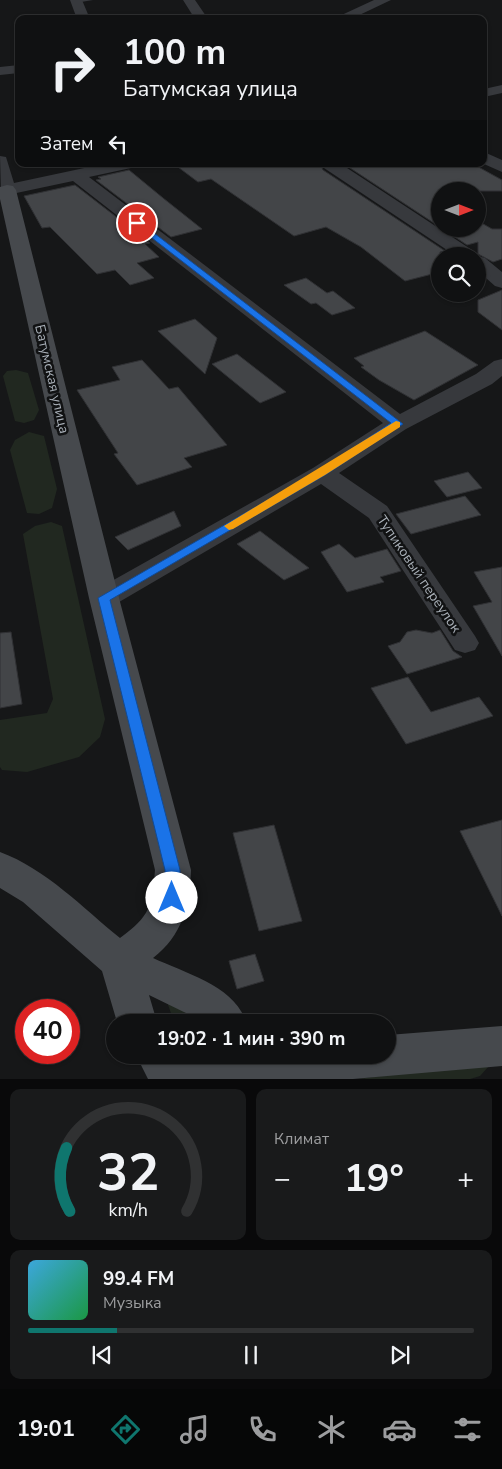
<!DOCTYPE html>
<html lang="ru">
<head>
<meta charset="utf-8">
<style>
  :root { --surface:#101112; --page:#191a1b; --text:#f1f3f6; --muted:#9c9d9f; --line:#303132; --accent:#0f766e }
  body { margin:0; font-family:"Nunito Sans",sans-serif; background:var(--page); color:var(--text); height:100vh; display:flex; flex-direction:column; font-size:19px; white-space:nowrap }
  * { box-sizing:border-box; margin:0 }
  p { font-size:16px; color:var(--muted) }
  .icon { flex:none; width:28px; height:28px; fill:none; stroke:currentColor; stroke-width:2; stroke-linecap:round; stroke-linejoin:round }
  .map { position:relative; height:1079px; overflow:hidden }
  .drawer { display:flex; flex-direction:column; gap:10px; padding:10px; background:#09090a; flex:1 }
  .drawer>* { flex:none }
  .guide { position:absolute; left:15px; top:15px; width:472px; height:152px; border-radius:10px; box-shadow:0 1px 4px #0004,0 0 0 1px var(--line); background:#101112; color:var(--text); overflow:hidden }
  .needle { width:32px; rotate:90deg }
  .controls { position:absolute; left:431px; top:182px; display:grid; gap:10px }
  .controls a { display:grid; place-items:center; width:55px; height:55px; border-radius:50%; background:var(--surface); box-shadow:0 1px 4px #0004,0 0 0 1px var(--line); font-size:25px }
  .speed { position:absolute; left:15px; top:999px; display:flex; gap:10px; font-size:25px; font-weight:700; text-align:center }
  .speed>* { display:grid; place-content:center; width:65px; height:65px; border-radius:50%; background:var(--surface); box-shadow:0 1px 4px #0004,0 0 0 1px var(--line); line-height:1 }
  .speed .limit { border:8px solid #d22; background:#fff; color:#111 }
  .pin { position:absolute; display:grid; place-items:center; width:42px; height:42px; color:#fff; margin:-21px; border:2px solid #fff; border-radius:50%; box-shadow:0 1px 5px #0007 }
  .me { position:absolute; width:55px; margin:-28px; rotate:0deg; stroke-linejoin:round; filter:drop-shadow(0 0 4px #0008) }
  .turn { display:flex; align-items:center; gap:18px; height:105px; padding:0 25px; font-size:22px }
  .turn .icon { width:65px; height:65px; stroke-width:2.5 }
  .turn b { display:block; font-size:35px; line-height:42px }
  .then { display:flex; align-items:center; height:48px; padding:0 25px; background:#0003; gap:10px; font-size:19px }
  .big { font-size:38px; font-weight:700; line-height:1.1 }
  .drawer .tile { flex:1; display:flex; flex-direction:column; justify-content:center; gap:8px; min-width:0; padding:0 18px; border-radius:10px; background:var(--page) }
  .drawer .dial { align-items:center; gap:0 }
  .dial svg { height:130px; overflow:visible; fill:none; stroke:var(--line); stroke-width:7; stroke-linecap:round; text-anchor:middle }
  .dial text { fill:var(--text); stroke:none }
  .song { display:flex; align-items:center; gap:15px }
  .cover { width:60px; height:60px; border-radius:8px; background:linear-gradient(135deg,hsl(200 70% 55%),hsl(140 70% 35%)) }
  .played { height:5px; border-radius:2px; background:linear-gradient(90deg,var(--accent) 20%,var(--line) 20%) }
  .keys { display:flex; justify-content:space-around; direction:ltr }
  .heat { display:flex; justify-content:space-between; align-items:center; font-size:28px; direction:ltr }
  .drawer .tiles { flex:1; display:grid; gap:10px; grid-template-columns:1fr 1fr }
  .tile:last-child { grid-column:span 2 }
  .trip { position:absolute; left:106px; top:1014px; width:290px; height:50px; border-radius:25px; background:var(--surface); box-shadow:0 1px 4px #0004,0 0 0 1px var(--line); font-weight:700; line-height:50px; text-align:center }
  .tabs { display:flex; height:80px; justify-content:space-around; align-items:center; background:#060707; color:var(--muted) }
  .tabs .icon { width:35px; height:35px }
  .tabs .active { color:var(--accent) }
  .tabs b { font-size:22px; color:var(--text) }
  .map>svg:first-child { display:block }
  .green { fill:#212820 }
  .building { fill:#434548; stroke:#303134 }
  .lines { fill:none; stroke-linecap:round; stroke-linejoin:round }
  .lane { fill:#37393d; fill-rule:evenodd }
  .street { fill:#37393d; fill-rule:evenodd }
  .secondary { fill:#46494d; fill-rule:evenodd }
  .route { fill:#1a73e8; stroke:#114b97 }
  .slow { fill:#f59e0b }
  .labels { text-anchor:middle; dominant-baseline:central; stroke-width:5; stroke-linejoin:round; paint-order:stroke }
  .street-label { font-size:14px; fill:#a9b0b8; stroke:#111213 }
</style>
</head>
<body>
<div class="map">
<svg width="502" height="1079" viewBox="0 0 502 1079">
  <rect width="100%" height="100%" fill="#161718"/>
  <path class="green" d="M 16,370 L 28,373 L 39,410 L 34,420 L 24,423 L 15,421 L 3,376 L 7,371 Z
    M 29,432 L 44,436 L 57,489 L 52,508 L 39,514 L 27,513 L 10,450 L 15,440 Z
    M 51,522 L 62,526 L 105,719 L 100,737 L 79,757 L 27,772 L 2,770 L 0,767 L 0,720 L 47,713 L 53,699 L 23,534 L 35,526 Z
    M 164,993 L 195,1022 L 174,1022 Z
    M 474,1063 L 489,1066 L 480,1076 L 470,1079 L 359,1079 Z"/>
  <path class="building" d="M 174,164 L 320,164 L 323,170 L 445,251 L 440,252 L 440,272 L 405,281 L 361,247 L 326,227 L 294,236 L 211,179 L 198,182 Z
    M 344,164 L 473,164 L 502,180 L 502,191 L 440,191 L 440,227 Z
    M 129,170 L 163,198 L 202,229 L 171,237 L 96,180 L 101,179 L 98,177 Z
    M 75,185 L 150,243 L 145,244 L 159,257 L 137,263 L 154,278 L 130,285 L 115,270 L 97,274 L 50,227 L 42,228 L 24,196 Z
    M 478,221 L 492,229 L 502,229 L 502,259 L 493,262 L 478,254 L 478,242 L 467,245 L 443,229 L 478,229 Z
    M 306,278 L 327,293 L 333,291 L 355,308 L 332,315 L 316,303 L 311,304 L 284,285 Z
    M 502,290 L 502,330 L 478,312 L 478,300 Z
    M 195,319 L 217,338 L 205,374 L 158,331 Z
    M 425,331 L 478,365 L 414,400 L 379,380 L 361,367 L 364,366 L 354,358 Z
    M 237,354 L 286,392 L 260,403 L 212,364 Z
    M 142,360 L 169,389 L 178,387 L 227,445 L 184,458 L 192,467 L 137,485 L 114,454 L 118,453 L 77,390 L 120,380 L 112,367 Z
    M 468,472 L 482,488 L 447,497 L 434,481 Z
    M 465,496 L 481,515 L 411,534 L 396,514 Z
    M 174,511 L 181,526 L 128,550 L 115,537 Z
    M 260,531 L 309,568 L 284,580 L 237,544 Z
    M 339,544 L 355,558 L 387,549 L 401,571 L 380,577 L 384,582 L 347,592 L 321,552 Z
    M 502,567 L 502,656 L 473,606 L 492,602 L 474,572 Z
    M 416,630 L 432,633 L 440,630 L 453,651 L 462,657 L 407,674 L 388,646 L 400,642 L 407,632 Z
    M 11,632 L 22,704 L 0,708 L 0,633 Z
    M 408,677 L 431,712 L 479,697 L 493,716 L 406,744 L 371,688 Z
    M 502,820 L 502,916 L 460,831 Z
    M 274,825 L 302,921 L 259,931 L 233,833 Z
    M 255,954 L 264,981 L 237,989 L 229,961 Z"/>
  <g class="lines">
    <path class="lane" d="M 77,0 L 93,0 L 75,3 Z"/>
    <path class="street" d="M 70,0 L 82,0 L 90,19 L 77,19 Z
      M 183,0 L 195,0 L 208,19 L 195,19 Z
      M 374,0 L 391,0 L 351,19 L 333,19 Z
      M 19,65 L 19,73 L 0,75 L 0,67 Z
      M 502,85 L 502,93 L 484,97 L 484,89 Z
      M 484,152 L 502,160 L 502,172 L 484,164 Z
      M 0,156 L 6,157 L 14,183 L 103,164 L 133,164 L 131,168 L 89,177 L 400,414 L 476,374 L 494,361 L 502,359 L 502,376 L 492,384 L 406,429 L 339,473 L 387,506 L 475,636 L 479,643 L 475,650 L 465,653 L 455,650 L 369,518 L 321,484 L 114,605 L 104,608 L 94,605 L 90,598 L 94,591 L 313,468 L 383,423 L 73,181 L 7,195 L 1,194 Z
      M 322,164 L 341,164 L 475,252 L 477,256 L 456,256 L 324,168 Z
      M 478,256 L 485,258 L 502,272 L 502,288 L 495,286 L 478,271 Z"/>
    <path class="secondary" d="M 7,185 L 13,186 L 16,190 L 119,598 L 191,870 C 190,905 182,936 153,958 C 185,973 235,986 246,1022 L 197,1022 L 190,1015 L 149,995 L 157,1022 L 117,1022 L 102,971 L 23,902 L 0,888 L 0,852 C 46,869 83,908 120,938 C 150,916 152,907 155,870 L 89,598 L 0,199 L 0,187 Z
      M 502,1026 L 502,1066 L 353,1079 L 148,1079 L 136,1055 L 181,1055 L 186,1063 L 195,1055 L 388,1055 L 388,1035 Z"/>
  </g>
  <path class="route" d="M 137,220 L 403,424 L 325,475 L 110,600 L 180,870 L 180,898 L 178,903 L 172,905 L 167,903 L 165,898 L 165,870 L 98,598 L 318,471 L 391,423 L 134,224 L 133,223 Z"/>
  <path class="slow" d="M 396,421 L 400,422 L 400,427 L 325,475 L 233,529 L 229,530 L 224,526 Z"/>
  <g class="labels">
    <g class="street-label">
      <text transform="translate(52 379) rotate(77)">Батумская улица</text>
      <text transform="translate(419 574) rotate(56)">Тупиковый переулок</text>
    </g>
  </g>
</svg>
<div class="controls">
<a><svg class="needle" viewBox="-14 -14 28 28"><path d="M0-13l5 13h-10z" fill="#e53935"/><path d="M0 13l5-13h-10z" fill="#9c9d9f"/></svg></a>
<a><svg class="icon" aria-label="search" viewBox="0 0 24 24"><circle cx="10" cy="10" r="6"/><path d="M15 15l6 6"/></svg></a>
</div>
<div class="speed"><div class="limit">40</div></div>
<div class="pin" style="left:137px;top:223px;background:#d93025"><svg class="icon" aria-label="arrive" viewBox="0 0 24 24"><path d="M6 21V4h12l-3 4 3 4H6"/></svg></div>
<svg class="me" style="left:172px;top:898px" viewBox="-20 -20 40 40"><circle r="19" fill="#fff"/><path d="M0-13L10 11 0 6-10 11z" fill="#1a73e8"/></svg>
<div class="trip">19:02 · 1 мин · 390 m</div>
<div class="guide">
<div class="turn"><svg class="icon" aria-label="right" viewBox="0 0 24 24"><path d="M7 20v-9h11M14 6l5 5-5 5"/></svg><div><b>100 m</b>Батумская улица</div></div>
<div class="then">Затем<svg class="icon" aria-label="left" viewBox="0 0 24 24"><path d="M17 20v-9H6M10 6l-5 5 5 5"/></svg></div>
</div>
</div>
<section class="drawer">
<div class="tiles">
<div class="tile dial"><svg viewBox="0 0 100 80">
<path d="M14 69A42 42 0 1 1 86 69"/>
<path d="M14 69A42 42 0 0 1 12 30" stroke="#0f766e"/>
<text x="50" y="56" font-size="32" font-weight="700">32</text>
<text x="50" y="72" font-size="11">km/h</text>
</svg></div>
<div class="tile"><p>Климат</p>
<div class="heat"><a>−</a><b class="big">19°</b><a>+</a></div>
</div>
<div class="tile">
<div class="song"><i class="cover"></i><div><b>99.4 FM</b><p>Музыка</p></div></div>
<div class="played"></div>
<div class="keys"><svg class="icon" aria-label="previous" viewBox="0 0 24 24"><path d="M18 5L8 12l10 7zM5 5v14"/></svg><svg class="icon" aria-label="pause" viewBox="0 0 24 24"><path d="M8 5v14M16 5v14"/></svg><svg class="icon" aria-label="next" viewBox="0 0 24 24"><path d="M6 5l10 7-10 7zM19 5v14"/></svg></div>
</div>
</div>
</section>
<nav class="tabs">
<b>19:01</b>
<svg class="icon active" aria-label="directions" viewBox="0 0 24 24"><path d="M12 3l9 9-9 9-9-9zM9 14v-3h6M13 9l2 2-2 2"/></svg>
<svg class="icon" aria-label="music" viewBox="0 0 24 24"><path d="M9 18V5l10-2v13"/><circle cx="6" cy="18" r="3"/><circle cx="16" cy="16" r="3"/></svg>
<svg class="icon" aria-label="phone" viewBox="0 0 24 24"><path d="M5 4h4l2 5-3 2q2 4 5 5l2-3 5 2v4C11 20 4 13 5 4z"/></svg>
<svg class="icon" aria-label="climate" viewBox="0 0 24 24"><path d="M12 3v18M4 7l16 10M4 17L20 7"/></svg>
<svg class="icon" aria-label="car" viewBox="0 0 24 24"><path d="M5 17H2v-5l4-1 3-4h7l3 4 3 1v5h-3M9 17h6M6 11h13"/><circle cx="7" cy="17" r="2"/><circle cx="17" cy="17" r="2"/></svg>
<svg class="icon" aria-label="filters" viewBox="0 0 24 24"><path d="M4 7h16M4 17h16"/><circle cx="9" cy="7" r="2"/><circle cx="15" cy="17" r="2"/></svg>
</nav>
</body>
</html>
